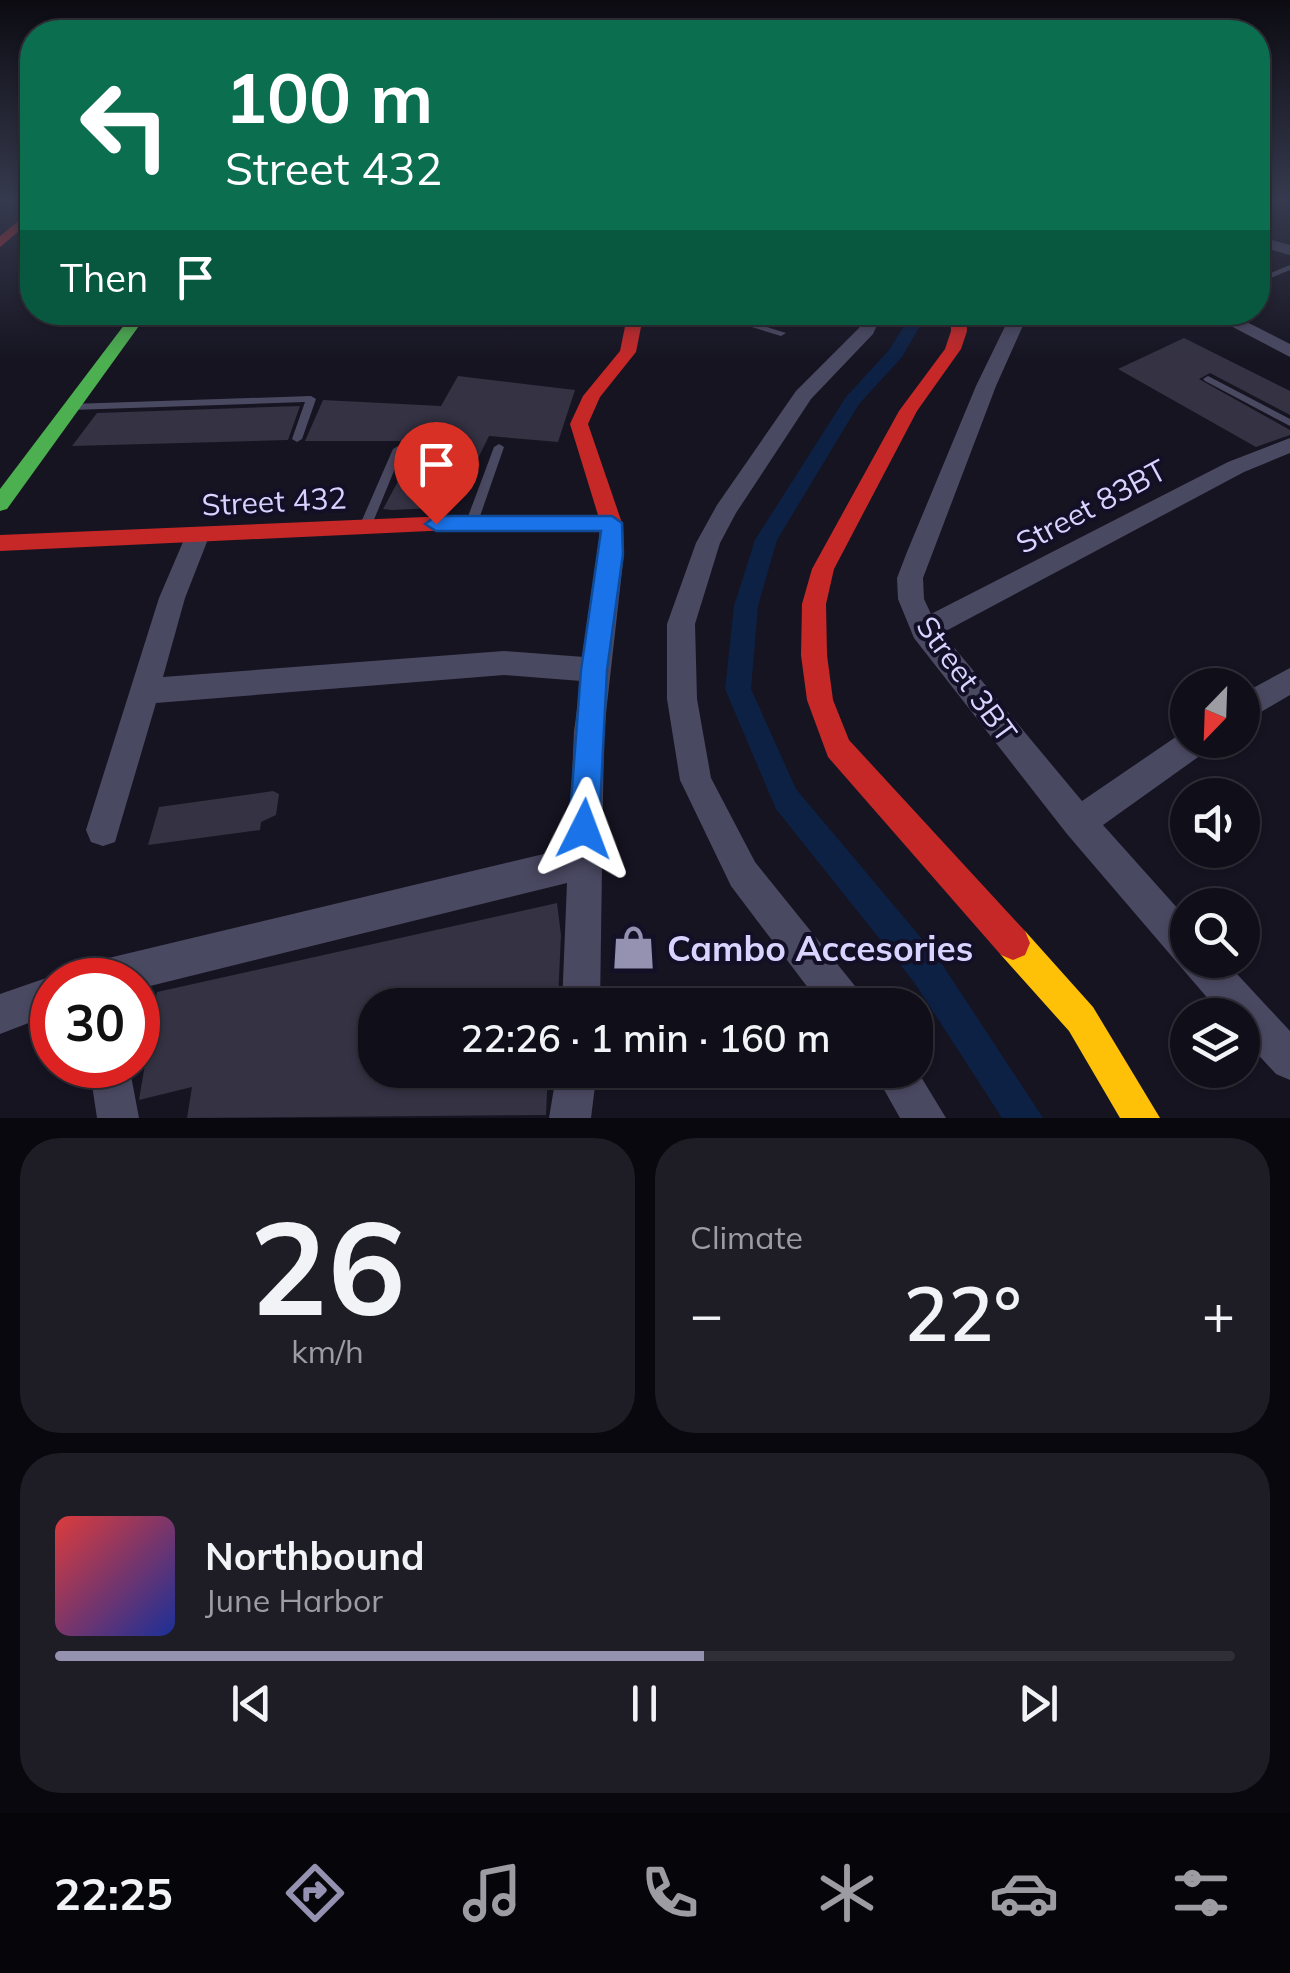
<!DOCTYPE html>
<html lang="en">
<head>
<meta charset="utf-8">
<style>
  :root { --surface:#100f19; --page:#1e1d26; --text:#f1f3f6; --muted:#9c9ca2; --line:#302f38; --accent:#9591b1 }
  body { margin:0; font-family:Mulish,sans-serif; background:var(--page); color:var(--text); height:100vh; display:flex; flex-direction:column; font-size:38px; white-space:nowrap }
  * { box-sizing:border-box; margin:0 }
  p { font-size:32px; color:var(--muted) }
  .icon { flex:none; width:55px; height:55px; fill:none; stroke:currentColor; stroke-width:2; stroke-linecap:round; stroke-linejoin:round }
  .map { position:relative; height:1118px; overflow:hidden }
  .panel { display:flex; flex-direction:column; gap:20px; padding:20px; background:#09080e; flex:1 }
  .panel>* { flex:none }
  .top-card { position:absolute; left:20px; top:20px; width:1250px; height:305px; border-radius:40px; box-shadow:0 2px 8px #0004,0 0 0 2px var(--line); background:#0b6e4f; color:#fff; overflow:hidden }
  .needle { width:65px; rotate:203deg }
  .buttons { position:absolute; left:1170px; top:668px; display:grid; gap:20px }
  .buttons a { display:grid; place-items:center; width:90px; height:90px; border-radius:50%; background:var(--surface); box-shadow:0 2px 8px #0004,0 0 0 2px var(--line); font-size:50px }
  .speed { position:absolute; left:30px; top:958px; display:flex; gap:20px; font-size:50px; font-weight:700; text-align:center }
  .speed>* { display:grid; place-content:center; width:130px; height:130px; border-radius:50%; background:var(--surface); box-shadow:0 2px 8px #0004,0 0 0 2px var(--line); line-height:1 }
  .speed .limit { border:15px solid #d22; background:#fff; color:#111 }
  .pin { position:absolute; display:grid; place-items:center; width:85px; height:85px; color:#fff; margin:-102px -42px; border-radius:50% 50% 50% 0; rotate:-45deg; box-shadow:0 0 10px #0007 }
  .pin .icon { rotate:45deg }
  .me { position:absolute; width:110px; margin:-55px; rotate:3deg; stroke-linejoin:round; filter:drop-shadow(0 0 8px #0008) }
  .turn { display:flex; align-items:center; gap:35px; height:210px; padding:0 40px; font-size:45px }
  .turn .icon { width:130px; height:130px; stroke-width:2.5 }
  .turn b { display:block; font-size:70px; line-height:85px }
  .then { display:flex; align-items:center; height:95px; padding:0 40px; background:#0003; gap:20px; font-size:38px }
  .big { font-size:75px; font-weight:600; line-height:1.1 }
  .panel .card { flex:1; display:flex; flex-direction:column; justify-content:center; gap:15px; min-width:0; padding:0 35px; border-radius:40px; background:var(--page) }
  .panel .dial { align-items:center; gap:0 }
  .dial b { font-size:130px; line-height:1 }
  .song { display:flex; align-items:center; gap:30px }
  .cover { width:120px; height:120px; border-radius:15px; background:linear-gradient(135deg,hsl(0 70% 55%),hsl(230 70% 35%)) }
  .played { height:10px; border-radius:5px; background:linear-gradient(90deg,var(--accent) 55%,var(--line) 55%) }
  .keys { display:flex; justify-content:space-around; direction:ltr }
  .heat { display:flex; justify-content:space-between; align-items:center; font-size:55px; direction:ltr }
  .panel .tiles { flex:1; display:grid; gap:20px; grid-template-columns:1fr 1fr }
  .card:last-child { grid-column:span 2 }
  .trip { position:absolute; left:358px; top:988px; width:575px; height:100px; border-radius:40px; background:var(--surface); box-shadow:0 2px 8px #0004,0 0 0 2px var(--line); font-weight:600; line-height:100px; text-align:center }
  .dock { display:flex; height:160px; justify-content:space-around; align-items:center; background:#06060a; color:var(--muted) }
  .dock .icon { width:70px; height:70px }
  .dock .on { color:var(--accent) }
  .dock b { font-size:45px; color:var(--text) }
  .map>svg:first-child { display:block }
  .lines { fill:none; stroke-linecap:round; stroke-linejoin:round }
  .canal { fill:#0d2144; fill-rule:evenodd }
  .building { fill:#343243 }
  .lane { fill:#4a4962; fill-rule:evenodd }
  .street { fill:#4a4962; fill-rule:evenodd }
  .fast { fill:#4caf50; fill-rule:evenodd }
  .slow { fill:#ffc107; fill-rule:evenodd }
  .jam { fill:#c62828; fill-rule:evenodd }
  .route { fill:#1a73e8; stroke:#114b97; stroke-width:2.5 }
  .labels { text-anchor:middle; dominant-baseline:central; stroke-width:8; stroke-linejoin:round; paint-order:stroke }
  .street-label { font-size:30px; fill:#d9d4ff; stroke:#130f26 }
  .near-poi-label { font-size:35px; font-weight:bold; fill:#d9d4ff; stroke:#130f26; text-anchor:start }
</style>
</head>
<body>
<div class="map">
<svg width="1290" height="1118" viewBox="0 0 1290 1118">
  <rect width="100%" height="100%" fill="#161421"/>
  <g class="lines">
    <path class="canal" d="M 900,312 L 916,312 L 920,326 L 902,357 L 859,404 L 777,540 L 758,606 L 751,689 L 796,789 L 938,958 L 1043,1118 L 1002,1118 L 914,982 L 776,809 L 725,689 L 734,606 L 755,540 L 846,397 L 889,350 L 904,326 Z"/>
  </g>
  <path class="building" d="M 1184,338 L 1290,391 L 1290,415 L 1210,373 L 1199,379 L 1290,430 L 1290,435 L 1256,447 L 1118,369 Z
    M 458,376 L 575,390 L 558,442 L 489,436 L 454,507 L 392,510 L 383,509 L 420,441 L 305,441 L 323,400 L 441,406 Z
    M 300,406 L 288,440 L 72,446 L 97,413 Z
    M 273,791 L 279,794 L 276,815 L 261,822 L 260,830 L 148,845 L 159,807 Z
    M 557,903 L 561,935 L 558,999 L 534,1005 L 375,1005 L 375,1070 L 548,1070 L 546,1115 L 187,1118 L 192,1087 L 139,1100 L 157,992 Z"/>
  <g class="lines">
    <path class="lane" d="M 1290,265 L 1290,270 L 1258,283 L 1258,278 Z
      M 703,312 L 718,312 L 786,333 L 781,336 Z
      M 1208,376 L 1290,419 L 1290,426 L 1205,381 L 1203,379 Z
      M 311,396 L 316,399 L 302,439 L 297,442 L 292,439 L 305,402 L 72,410 L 67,407 L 72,404 Z
      M 499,444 L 504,447 L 478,522 L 472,526 L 468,525 L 466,522 L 494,447 Z
      M 398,446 L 403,449 L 371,527 L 365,531 L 361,530 L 359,527 L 393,449 Z"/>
    <path class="street" d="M 1258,236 L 1290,245 L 1290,255 L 1258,246 Z
      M 865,312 L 883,312 L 873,334 L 811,399 L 736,513 L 720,543 L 695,624 L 697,699 L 711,778 L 755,862 L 859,991 L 864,1005 L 821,1005 L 731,886 L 680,780 L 667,699 L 667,624 L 696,543 L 717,505 L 796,391 L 859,328 Z
      M 1012,312 L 1029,312 L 996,386 L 923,578 L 924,599 L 931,614 L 1228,462 L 1290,438 L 1290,453 L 1244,472 L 942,633 L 1082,801 L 1186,730 L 1188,740 L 1212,740 L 1208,750 L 1103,825 L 1188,920 L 1188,960 L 1224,960 L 1290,1031 L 1290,1080 L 1276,1074 L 1242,1037 L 1242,1015 L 1222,1015 L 1067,834 L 914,638 L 898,599 L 897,578 L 907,552 L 976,386 Z
      M 1204,312 L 1227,312 L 1290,344 L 1290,357 Z
      M 611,515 L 623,523 L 624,553 L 604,731 L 600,1005 L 562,1005 L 567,883 L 138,989 L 138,980 L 77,980 L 83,967 L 96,961 L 569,848 L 574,731 L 581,681 L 504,675 L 156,703 L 115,842 L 103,846 L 91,842 L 86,830 L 159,598 L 189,528 L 207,528 L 210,534 L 185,598 L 163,677 L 504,651 L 584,657 L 600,553 L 599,523 Z
      M 1290,668 L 1290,695 L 1242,723 L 1242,694 Z
      M 52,976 L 62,980 L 52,980 L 52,1014 L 0,1034 L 0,994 Z
      M 89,1065 L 129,1065 L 139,1118 L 97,1118 Z
      M 915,1067 L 946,1118 L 900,1118 L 873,1070 L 915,1070 Z
      M 557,1070 L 597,1070 L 591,1118 L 549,1118 Z"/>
    <path class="fast" d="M 134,312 L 149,312 L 7,509 L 0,511 L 0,489 Z"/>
    <path class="slow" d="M 1013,926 L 1025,931 L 1093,1007 L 1160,1118 L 1120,1118 L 1069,1031 L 1001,955 L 996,943 L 1001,931 Z"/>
    <path class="jam" d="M 32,210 L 32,220 L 0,247 L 0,236 Z
      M 628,312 L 644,312 L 636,352 L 600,397 L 588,424 L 622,523 L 619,528 L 472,529 L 0,551 L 0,535 L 472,515 L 598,515 L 570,424 L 583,396 L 620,351 Z
      M 950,312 L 966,312 L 967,331 L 961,349 L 917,411 L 834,569 L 826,604 L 827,655 L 833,700 L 849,740 L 1025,931 L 1030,943 L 1025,955 L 1013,960 L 1001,955 L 828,757 L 807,700 L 801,655 L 802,604 L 812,569 L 899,411 L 945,349 L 951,331 Z"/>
  </g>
  <linearGradient id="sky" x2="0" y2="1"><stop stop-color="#0c0b12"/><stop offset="0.56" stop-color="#363a4e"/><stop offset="1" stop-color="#363a4e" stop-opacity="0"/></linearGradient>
  <rect width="1290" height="359" fill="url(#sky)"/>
  <path class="route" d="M 436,516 L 612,516 L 622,523 L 623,554 L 607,670 L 599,829 L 595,839 L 584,844 L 573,839 L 569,829 L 581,670 L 601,531 L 436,531 L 425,524 Z"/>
  <defs>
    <symbol id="shop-bare" viewBox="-9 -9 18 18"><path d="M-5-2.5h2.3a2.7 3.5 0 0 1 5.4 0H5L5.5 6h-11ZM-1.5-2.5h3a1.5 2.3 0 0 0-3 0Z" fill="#9591b1" stroke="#130f26" stroke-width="2.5" paint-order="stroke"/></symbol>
  </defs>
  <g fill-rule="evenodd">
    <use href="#shop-bare" x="602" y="916" width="63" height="63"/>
  </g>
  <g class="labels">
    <g class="street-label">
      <text transform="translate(274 501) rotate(-3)">Street 432</text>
      <text transform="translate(1091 506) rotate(-28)">Street 83BT</text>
      <text transform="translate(967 679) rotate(54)">Street 3BT</text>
    </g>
    <g class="near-poi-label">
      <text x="667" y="948">Cambo Accesories</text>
    </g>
  </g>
</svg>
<div class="buttons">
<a><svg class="needle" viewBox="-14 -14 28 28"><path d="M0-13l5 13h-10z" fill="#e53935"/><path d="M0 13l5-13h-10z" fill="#9c9ca2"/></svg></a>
<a><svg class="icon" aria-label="sound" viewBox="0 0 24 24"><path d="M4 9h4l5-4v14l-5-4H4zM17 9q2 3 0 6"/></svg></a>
<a><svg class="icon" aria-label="search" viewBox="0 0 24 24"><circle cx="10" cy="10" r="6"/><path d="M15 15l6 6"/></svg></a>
<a><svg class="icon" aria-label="layers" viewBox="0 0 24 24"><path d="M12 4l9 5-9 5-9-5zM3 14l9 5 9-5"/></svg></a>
</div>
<div class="speed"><div class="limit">30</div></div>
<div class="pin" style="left:436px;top:524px;background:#d93025"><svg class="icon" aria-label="arrive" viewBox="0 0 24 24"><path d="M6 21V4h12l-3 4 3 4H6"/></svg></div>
<svg class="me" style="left:584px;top:829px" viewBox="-20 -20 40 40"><path d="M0-17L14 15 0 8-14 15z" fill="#1a73e8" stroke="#fff" stroke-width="4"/></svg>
<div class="trip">22:26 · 1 min · 160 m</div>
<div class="top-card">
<div class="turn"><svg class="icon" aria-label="left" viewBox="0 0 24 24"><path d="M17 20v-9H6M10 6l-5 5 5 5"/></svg><div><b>100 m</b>Street 432</div></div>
<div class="then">Then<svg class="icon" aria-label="arrive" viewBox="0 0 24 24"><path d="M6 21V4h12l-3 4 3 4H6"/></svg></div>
</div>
</div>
<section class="panel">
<div class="tiles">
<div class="card dial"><b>26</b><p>km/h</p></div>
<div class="card"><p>Climate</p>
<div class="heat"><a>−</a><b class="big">22°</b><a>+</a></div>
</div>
<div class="card">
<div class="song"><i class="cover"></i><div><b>Northbound</b><p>June Harbor</p></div></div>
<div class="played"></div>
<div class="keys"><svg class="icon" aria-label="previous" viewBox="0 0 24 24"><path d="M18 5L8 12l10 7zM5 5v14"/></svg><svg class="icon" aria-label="pause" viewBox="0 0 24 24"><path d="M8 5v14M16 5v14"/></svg><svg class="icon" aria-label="next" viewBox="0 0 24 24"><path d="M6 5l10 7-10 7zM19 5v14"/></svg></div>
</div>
</div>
</section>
<nav class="dock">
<b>22:25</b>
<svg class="icon on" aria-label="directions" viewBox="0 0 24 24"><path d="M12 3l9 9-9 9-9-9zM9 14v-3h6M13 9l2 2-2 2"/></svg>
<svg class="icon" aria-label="music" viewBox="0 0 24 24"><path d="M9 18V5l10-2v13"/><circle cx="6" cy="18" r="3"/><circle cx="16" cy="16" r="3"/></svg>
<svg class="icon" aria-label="phone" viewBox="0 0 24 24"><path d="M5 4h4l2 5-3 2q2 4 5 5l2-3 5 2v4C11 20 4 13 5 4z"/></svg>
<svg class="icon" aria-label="climate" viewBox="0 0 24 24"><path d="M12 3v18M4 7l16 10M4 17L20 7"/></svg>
<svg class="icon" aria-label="car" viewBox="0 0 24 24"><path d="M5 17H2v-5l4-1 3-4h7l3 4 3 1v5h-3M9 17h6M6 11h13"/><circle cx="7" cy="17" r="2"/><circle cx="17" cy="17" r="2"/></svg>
<svg class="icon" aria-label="filters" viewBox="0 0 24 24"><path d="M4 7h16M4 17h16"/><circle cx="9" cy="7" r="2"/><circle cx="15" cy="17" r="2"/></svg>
</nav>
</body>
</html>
